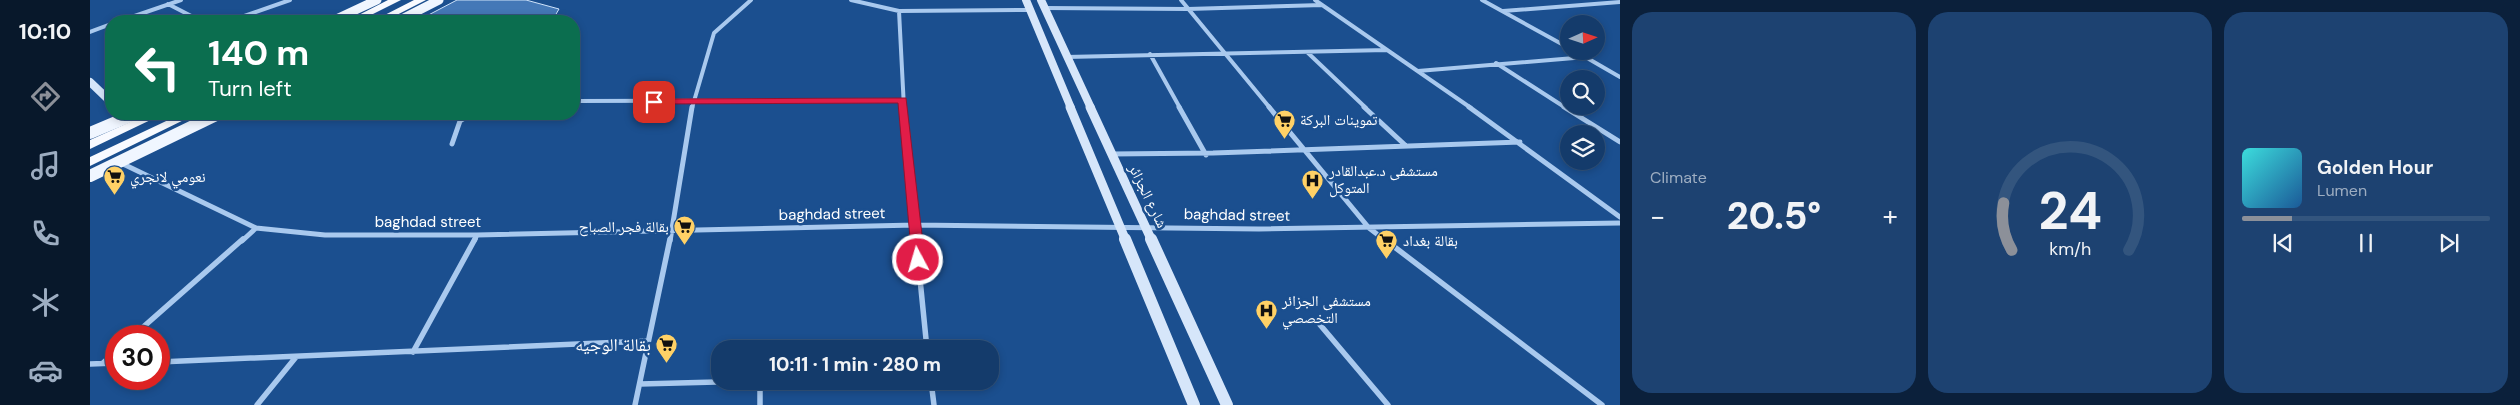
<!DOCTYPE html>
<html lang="en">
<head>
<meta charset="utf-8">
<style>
  :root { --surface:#143b6b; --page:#1d4271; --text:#f1f3f6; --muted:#9dadc1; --line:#33557e; --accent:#8c9099 }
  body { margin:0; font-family:"DM Sans","Noto Naskh Arabic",sans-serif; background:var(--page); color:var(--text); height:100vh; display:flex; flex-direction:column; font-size:19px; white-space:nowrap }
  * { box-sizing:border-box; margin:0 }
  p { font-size:16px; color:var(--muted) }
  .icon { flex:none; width:28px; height:28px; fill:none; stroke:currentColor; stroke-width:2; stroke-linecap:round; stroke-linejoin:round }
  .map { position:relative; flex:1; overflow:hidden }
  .side { display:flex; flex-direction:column; gap:12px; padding:12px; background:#0b203b; width:900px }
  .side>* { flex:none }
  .top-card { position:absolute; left:15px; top:15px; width:475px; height:105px; border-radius:20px; box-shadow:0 2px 8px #0003,0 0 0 1px var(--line); background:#0b6e4f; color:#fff; overflow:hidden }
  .needle { width:32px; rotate:87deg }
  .tools { position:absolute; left:1470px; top:15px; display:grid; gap:10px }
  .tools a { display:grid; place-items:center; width:45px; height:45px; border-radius:50%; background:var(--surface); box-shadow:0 2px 8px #0003,0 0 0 1px var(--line); font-size:25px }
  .speed { position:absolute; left:15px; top:325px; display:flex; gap:10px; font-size:25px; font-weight:700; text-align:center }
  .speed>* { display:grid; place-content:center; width:65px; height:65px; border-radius:50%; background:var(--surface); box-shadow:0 2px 8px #0003,0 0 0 1px var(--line); line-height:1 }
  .speed .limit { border:8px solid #d22; background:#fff; color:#111 }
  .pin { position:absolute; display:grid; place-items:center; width:42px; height:42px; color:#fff; margin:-21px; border-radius:10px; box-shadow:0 2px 8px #0006 }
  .me { position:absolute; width:55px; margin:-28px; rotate:354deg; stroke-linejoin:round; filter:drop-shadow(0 0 4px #0008) }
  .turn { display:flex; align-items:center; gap:18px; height:105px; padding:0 20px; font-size:22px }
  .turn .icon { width:65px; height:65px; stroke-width:2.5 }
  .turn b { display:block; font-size:35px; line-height:42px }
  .big { font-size:38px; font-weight:800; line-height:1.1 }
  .side .card { flex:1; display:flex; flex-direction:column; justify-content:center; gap:8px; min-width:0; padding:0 18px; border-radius:20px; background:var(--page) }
  .side .dial { align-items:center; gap:0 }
  .dial svg { height:130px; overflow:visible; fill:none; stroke:var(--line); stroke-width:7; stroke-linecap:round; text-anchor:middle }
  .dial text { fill:var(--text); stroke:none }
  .song { display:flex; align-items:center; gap:15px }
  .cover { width:60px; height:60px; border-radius:8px; background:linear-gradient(135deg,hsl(180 70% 55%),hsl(210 70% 35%)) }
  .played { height:5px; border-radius:2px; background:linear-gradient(90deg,var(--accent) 20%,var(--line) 20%) }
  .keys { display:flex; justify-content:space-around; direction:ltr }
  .heat { display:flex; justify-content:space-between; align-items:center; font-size:28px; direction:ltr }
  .side .tiles { flex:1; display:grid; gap:12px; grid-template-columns:repeat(3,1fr) }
  .trip { position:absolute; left:621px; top:340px; width:288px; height:50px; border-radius:20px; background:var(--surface); box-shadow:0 2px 8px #0003,0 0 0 1px var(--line); font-weight:800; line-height:50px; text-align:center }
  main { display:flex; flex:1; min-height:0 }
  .tabs { display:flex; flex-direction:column; width:90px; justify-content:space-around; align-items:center; background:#08182b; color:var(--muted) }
  .tabs .icon { width:35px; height:35px }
  .tabs .current { color:var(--accent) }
  .tabs b { font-size:22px; color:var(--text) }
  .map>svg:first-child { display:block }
  .building { fill:#4478b7; stroke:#cfe3fa }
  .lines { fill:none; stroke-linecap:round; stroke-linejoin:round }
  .minor-far2 { stroke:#a9c9ee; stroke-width:4 }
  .minor-far1 { stroke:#a9c9ee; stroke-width:5 }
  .minor { stroke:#a9c9ee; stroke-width:5.5 }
  .secondary-far2 { stroke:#d6e6fa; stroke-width:8 }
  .secondary-far1 { stroke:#d6e6fa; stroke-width:9 }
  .secondary { stroke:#d6e6fa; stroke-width:12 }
  .primary-far1 { stroke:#f0f6ff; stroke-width:9 }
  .primary { stroke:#f0f6ff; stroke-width:12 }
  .trunk { fill:#f8faff; fill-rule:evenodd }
  .route { fill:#e11d48; stroke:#92132f }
  .labels { text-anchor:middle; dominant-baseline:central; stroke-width:5; stroke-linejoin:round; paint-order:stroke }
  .poi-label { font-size:15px; fill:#fff; stroke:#1b4f8f; text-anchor:start }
  .street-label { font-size:15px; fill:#fff; stroke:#1b4f8f }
  .near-poi-label { font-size:18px; fill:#fff; stroke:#1b4f8f; text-anchor:end }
</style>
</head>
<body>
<main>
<nav class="tabs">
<b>10:10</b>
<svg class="icon current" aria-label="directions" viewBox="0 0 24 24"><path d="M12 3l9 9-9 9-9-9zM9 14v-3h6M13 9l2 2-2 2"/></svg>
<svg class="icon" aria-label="music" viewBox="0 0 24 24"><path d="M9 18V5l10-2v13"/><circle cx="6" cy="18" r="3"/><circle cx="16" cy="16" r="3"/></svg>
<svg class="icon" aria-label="phone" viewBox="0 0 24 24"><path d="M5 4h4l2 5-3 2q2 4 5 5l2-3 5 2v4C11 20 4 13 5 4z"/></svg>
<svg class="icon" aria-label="climate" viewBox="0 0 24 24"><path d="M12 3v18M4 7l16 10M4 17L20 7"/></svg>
<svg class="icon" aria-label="car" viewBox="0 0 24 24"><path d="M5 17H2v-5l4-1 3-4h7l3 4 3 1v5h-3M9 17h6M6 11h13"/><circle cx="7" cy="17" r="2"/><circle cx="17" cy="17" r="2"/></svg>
</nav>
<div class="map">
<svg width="1530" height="405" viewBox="0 0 1530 405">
  <rect width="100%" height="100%" fill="#1b4f8f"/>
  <path class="building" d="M 367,0 L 436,0 L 469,9 L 462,21 L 327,21 Z"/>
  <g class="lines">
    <path class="minor-far2" d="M 761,0 L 809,11 L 941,10
      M 1091,0 L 1180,108
      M 1225,0 L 1381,108
      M 1392,0 L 1479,48
      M 78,4 L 111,21
      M 955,8 L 1098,9 L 1232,5
      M 809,11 L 814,108
      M 1413,11 L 1530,2
      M 30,21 L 91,0
      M 140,21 L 200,0
      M 0,32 L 21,24
      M 1485,51 L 1530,77
      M 1217,52 L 1276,108
      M 1060,54 L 1090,108
      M 976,57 L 1297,50
      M 1406,63 L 1476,108
      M 1328,71 L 1496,57
      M 484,101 L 813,100
      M 602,108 L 624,33 L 661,0"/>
    <path class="minor-far1" d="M 814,107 L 827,241
      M 1089,107 L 1116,155
      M 1179,107 L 1279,228 L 1296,241
      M 1274,107 L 1315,145
      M 1379,107 L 1530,217
      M 1474,107 L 1530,142
      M 362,144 L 370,121 L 381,114
      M 1021,154 L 1123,153 L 1430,142
      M 31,163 L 166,228 L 235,235 L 387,235 L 825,225 L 1169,229 L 1530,223
      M 152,241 L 166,228
      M 384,241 L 387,235
      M 580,241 L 602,107"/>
    <path class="minor" d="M 826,239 L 837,349
      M 1294,239 L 1512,405
      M 1226,320 L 1298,405
      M 43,336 L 153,239
      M 323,352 L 385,239
      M 69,362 L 557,341
      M 13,363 L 26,351
      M 0,364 L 26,363
      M 670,381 L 670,405
      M 841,381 L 844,405
      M 550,384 L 665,381
      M 167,405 L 206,357
      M 545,405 L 580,239"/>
    <path class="secondary-far2" d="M 936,0 L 981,108
      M 951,0 L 1001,108
      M 0,82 L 21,102"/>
    <path class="secondary-far1" d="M 980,107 L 1036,241
      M 1000,107 L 1062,241"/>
    <path class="secondary" d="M 1035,239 L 1104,405
      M 1061,239 L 1137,405"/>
    <path class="primary-far1" d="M 242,21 L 287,0
      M 308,21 L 349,0"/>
    <path class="primary" d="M 0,133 L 45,114
      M 0,176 L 128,114"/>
    <path class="trunk" d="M 298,0 L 311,0 L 269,21 L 257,21 Z
      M 324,0 L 336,0 L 295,21 L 283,21 Z
      M 58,114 L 73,114 L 0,149 L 0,140 Z
      M 91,114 L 106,114 L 0,166 L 0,157 Z"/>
  </g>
  <path class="route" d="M 816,98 L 835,260 L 828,264 L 822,260 L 808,103 L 564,104 L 559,102 L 564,99 Z"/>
  <defs>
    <symbol id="supermarket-pin" viewBox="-11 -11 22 30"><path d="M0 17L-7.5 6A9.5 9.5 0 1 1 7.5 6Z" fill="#ffd166" stroke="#1b4f8f"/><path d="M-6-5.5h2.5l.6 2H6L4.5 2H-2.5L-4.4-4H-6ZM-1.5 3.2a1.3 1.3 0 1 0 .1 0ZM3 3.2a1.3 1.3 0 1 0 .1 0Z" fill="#111"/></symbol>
    <symbol id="hospital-pin" viewBox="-11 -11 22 30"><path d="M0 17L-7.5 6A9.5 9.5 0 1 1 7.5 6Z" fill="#ffd166" stroke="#1b4f8f"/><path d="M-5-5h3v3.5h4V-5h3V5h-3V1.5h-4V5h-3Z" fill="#111"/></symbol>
  </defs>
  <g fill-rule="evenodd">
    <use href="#supermarket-pin" x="1182" y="108" width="25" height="34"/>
    <use href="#supermarket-pin" x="12" y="164" width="25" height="34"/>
    <use href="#hospital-pin" x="1210" y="168" width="25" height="34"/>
    <use href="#supermarket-pin" x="582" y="214" width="25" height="34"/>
    <use href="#supermarket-pin" x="1284" y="228" width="25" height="34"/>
    <use href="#hospital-pin" x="1164" y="298" width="25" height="34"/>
    <use href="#supermarket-pin" x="564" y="332" width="25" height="34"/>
  </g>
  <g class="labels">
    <g class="poi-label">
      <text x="1210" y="120">تموينات البركة</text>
      <text x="1239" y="171">مستشفى د.عبدالقادر<tspan x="1239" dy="17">المتوكل</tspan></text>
      <text x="40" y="177">نعومي لانجري</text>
      <text x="579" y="227" text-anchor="end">بقالة فجر الصباح</text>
      <text x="1313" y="241">بقالة بغداد</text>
      <text x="1192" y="301">مستشفى الجزائر<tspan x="1192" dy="17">التخصصي</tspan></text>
    </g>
    <g class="street-label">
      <text transform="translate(1058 196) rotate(64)">شارع الجزائر</text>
      <text transform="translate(742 214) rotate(-1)">baghdad street</text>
      <text transform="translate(1147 215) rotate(1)">baghdad street</text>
      <text x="338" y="222">baghdad street</text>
    </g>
    <g class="near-poi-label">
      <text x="561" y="345">بقالة الوجيه</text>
    </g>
  </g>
</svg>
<div class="tools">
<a><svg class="needle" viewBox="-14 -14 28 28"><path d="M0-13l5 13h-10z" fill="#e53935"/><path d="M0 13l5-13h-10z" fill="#9dadc1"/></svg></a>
<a><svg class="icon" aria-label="search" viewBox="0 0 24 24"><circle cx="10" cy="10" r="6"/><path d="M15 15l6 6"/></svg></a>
<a><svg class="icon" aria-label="layers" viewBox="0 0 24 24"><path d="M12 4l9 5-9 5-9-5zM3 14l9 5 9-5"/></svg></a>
</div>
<div class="speed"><div class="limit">30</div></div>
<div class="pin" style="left:564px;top:102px;background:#d93025"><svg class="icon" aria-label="arrive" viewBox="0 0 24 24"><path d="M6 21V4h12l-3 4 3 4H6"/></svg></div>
<svg class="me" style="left:828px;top:260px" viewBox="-20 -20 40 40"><circle r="17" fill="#e11d48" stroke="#fff" stroke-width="3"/><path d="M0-11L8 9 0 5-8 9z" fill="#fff"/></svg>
<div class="trip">10:11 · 1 min · 280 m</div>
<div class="top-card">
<div class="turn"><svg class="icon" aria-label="left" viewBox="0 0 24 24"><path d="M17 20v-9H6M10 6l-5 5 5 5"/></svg><div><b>140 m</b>Turn left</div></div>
</div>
</div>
<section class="side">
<div class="tiles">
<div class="card"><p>Climate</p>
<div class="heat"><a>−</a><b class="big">20.5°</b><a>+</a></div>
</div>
<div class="card dial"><svg viewBox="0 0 100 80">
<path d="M14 69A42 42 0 1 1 86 69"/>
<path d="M14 69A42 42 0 0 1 9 40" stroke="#8c9099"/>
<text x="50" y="56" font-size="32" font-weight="700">24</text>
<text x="50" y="72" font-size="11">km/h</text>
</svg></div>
<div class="card">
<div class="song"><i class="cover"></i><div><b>Golden Hour</b><p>Lumen</p></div></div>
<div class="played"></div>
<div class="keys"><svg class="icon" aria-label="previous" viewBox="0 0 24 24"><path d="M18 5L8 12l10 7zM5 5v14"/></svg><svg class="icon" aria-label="pause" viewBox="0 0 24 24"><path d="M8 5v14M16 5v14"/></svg><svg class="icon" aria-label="next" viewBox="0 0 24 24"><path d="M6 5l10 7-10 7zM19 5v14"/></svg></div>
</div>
</div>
</section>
</main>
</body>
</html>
